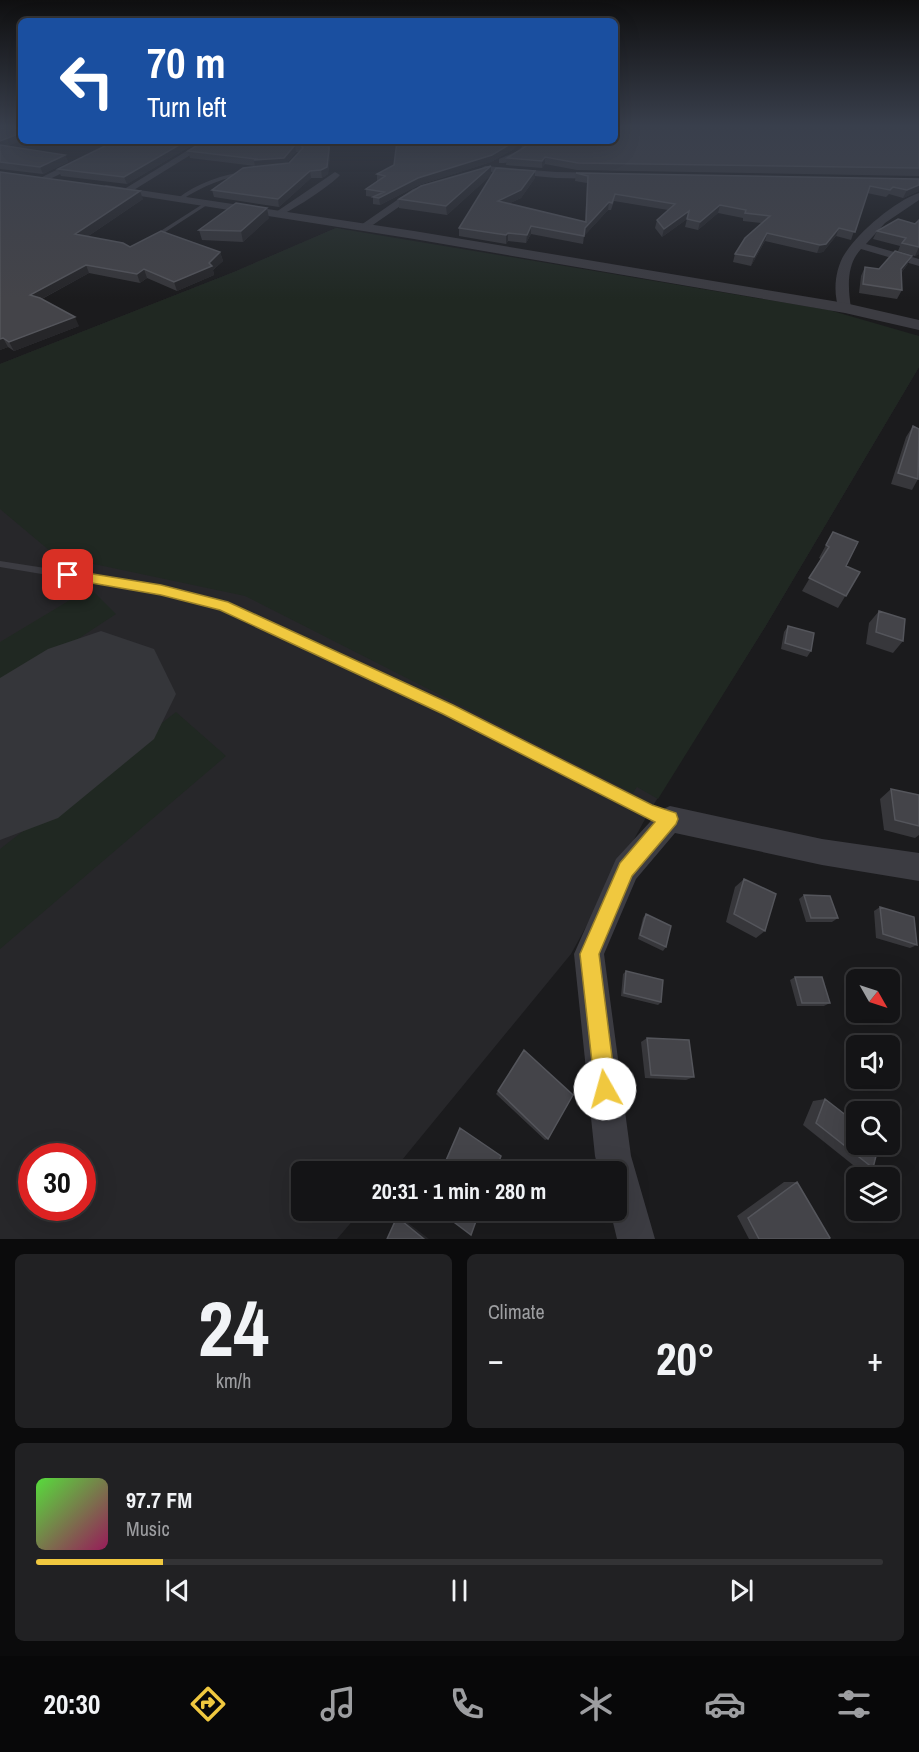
<!DOCTYPE html>
<html lang="en">
<head>
<meta charset="utf-8">
<style>
  :root { --surface:#141416; --page:#212123; --text:#f1f3f6; --muted:#9d9ea1; --line:#333335; --accent:#f0c83f }
  body { margin:0; font-family:"Archivo Narrow",sans-serif; background:var(--page); color:var(--text); height:100vh; display:flex; flex-direction:column; font-size:22px; white-space:nowrap }
  * { box-sizing:border-box; margin:0 }
  p { font-size:20px; color:var(--muted) }
  .icon { flex:none; width:33px; height:33px; fill:none; stroke:currentColor; stroke-width:2; stroke-linecap:round; stroke-linejoin:round }
  .map { position:relative; height:1239px; overflow:hidden }
  .sheet { display:flex; flex-direction:column; gap:15px; padding:15px; background:#0b0b0c; flex:1 }
  .sheet>* { flex:none }
  .banner { position:absolute; left:18px; top:18px; width:600px; height:126px; border-radius:9px; box-shadow:0 6px 24px #0002,0 0 0 2px var(--line); background:#1a4fa0; color:#fff; overflow:hidden }
  .needle { width:39px; rotate:129deg }
  .buttons { position:absolute; left:846px; top:969px; display:grid; gap:12px }
  .buttons a { display:grid; place-items:center; width:54px; height:54px; border-radius:9px; background:var(--surface); box-shadow:0 6px 24px #0002,0 0 0 2px var(--line); font-size:30px }
  .speed { position:absolute; left:18px; top:1143px; display:flex; gap:12px; font-size:30px; font-weight:700; text-align:center }
  .speed>* { display:grid; place-content:center; width:78px; height:78px; border-radius:50%; background:var(--surface); box-shadow:0 6px 24px #0002,0 0 0 2px var(--line); line-height:1 }
  .speed .limit { border:9px solid #d22; background:#fff; color:#111 }
  .pin { position:absolute; display:grid; place-items:center; width:51px; height:51px; color:#fff; margin:-26px; border-radius:12px; box-shadow:0 3px 9px #0006 }
  .me { position:absolute; width:66px; margin:-33px; rotate:353deg; stroke-linejoin:round; filter:drop-shadow(0 0 4px #0008) }
  .turn { display:flex; align-items:center; gap:21px; height:126px; padding:0 30px; font-size:27px }
  .turn .icon { width:78px; height:78px; stroke-width:2.5 }
  .turn b { display:block; font-size:42px; line-height:51px }
  .big { font-size:45px; font-weight:800; line-height:1.1 }
  .sheet .tile { flex:1; display:flex; flex-direction:column; justify-content:center; gap:9px; min-width:0; padding:0 21px; border-radius:9px; background:var(--page) }
  .sheet .dial { align-items:center; gap:0 }
  .dial b { font-size:78px; line-height:1 }
  .song { display:flex; align-items:center; gap:18px }
  .cover { width:72px; height:72px; border-radius:9px; background:linear-gradient(135deg,hsl(110 70% 55%),hsl(330 70% 35%)) }
  .played { height:6px; border-radius:3px; background:linear-gradient(90deg,var(--accent) 15%,var(--line) 15%) }
  .keys { display:flex; justify-content:space-around; direction:ltr }
  .heat { display:flex; justify-content:space-between; align-items:center; font-size:33px; direction:ltr }
  .sheet .tiles { flex:1; display:grid; gap:15px; grid-template-columns:1fr 1fr }
  .tile:last-child { grid-column:span 2 }
  .trip { position:absolute; left:291px; top:1161px; width:336px; height:60px; border-radius:9px; background:var(--surface); box-shadow:0 6px 24px #0002,0 0 0 2px var(--line); font-weight:800; line-height:60px; text-align:center }
  .tab-bar { display:flex; height:96px; justify-content:space-around; align-items:center; background:#080809; color:var(--muted) }
  .tab-bar .icon { width:42px; height:42px }
  .tab-bar .on { color:var(--accent) }
  .tab-bar b { font-size:27px; color:var(--text) }
  .map>svg:first-child { display:block }
  .built { fill:#27272a; fill-rule:evenodd }
  .green { fill:#202822 }
  .lines { fill:none; stroke-linecap:round; stroke-linejoin:round }
  .runway { fill:#35363a; fill-rule:evenodd }
  .service { fill:#3c3c42; fill-rule:evenodd }
  .minor { fill:#3c3c42; fill-rule:evenodd }
  .tertiary { fill:#3c3c42; fill-rule:evenodd }
  .wall { fill:#37373b; fill-rule:evenodd }
  .shaded-wall { fill:#262629 }
  .building { fill:#444449; stroke:#54555b; stroke-width:1.5 }
  .route { fill:#f0c83f; stroke:#9c8229; stroke-width:1.5 }
</style>
</head>
<body>
<div class="map">
<svg width="919" height="1239" viewBox="0 0 919 1239">
  <rect width="100%" height="100%" fill="#1b1b1d"/>
  <path class="built" d="M 336,228 L 919,336 L 919,367 L 765,627 L 649,812 L 571,954 L 393,1171 L 302,1172 L 302,1210 L 361,1211 L 337,1239 L 0,1239 L 0,364 L 234,272 ZM 32,1156 L 82,1156 L 82,1208 L 32,1208 Z"/>
  <path class="green" d="M 336,228 L 829,310 L 919,336 L 919,367 L 765,627 L 658,799 L 637,787 L 633,793 L 245,596 L 56,556 L 0,509 L 0,364 L 234,272 Z
    M 90,588 L 116,614 L 0,690 L 0,642 Z
    M 176,712 L 226,756 L 0,949 L 0,849 Z"/>
  <g class="lines">
    <path class="runway" d="M 101,631 L 154,649 L 176,694 L 154,739 L 58,818 L 0,840 L 0,678 L 48,649 Z"/>
    <path class="service" d="M 249,171 L 251,173 C 225,177 203,186 181,200 L 177,199 C 197,183 223,174 249,171 Z
      M 206,202 L 210,203 L 153,240 L 148,239 Z
      M 0,561 L 161,586 L 227,603 L 452,705 L 652,807 L 675,815 L 677,819 L 675,823 L 670,825 L 644,816 L 444,713 L 220,609 L 161,594 L 0,567 Z"/>
    <path class="minor" d="M 0,125 L 17,129 L 0,136 L 0,131 L 3,130 L 0,129 Z
      M 115,141 L 126,141 L 46,181 L 38,179 Z
      M 203,141 L 213,141 L 129,193 L 121,191 Z
      M 525,141 L 533,141 C 526,154 514,164 499,163 L 499,159 L 520,150 Z
      M 485,166 L 556,172 L 604,173 L 609,176 L 604,179 L 556,178 L 482,171 L 480,169 Z
      M 335,172 L 340,175 C 334,183 284,217 276,216 L 276,212 Z
      M 424,186 L 429,189 L 427,191 L 419,193 L 367,229 L 363,230 L 358,227 L 413,189 Z
      M 919,193 L 919,200 L 885,223 L 866,244 L 919,259 L 919,266 L 861,249 C 846,265 848,288 851,308 L 845,312 L 840,311 C 832,294 835,267 846,252 C 860,231 895,201 919,193 Z
      M 670,806 L 822,839 L 919,853 L 919,881 L 822,865 L 675,833 L 636,879 L 604,954 L 631,1156 L 655,1239 L 617,1239 L 610,1210 L 616,1210 L 616,1172 L 599,1172 L 595,1156 L 574,954 L 616,859 L 661,810 Z"/>
    <path class="tertiary" d="M 106,185 L 414,231 L 845,303 L 919,320 L 919,330 L 845,313 L 414,239 L 102,190 L 100,188 Z"/>
  </g>
  <path class="wall" d="M 919,125 L 919,176 L 577,170 L 545,164 L 542,168 L 506,165 L 507,158 L 525,147 Z
    M 0,129 L 8,146 L 65,155 L 68,162 L 43,174 L 0,169 Z
    M 115,141 L 199,141 L 127,184 L 61,176 L 58,169 Z
    M 329,141 L 330,156 L 328,174 L 322,178 L 311,178 L 279,207 L 214,197 L 212,190 L 255,167 L 255,166 L 190,158 L 188,151 ZM 296,152 L 300,152 L 289,163 L 286,164 Z
    M 514,149 L 491,162 L 419,185 L 380,205 L 373,204 L 373,197 L 366,196 L 366,189 L 377,181 L 377,174 L 394,165 Z
    M 491,166 L 491,175 L 447,215 L 399,208 L 399,199 Z
    M 535,171 L 535,178 L 521,198 L 508,204 L 585,222 L 587,183 L 575,181 L 576,173 L 919,179 L 919,191 L 903,198 L 889,194 L 886,197 L 867,193 L 851,240 L 836,236 L 823,252 L 817,253 L 765,241 L 751,266 L 733,262 L 735,254 L 761,223 L 743,221 L 743,218 L 718,213 L 698,230 L 685,227 L 687,219 L 662,237 L 655,228 L 657,220 L 668,210 L 614,201 L 611,210 L 608,210 L 584,236 L 583,244 L 531,234 L 526,243 L 508,241 L 506,244 L 459,236 L 459,228 Z
    M 0,172 L 143,199 L 87,237 L 130,247 L 220,252 L 223,261 L 213,270 L 214,275 L 177,291 L 147,278 L 140,283 L 89,273 L 42,299 L 79,326 L 14,351 L 8,347 L 0,350 Z
    M 269,218 L 243,242 L 202,240 L 199,230 Z
    M 919,220 L 919,254 L 915,256 L 898,251 L 900,246 L 873,239 L 877,231 L 915,224 Z
    M 912,256 L 907,265 L 902,272 L 902,290 L 897,299 L 859,293 L 861,276 L 865,267 L 879,269 Z
    M 913,426 L 918,479 L 912,490 L 891,484 L 906,437 Z
    M 833,532 L 846,566 L 860,572 L 838,608 L 802,591 L 821,559 L 819,558 Z
    M 879,611 L 903,641 L 893,653 L 866,644 L 869,623 Z
    M 788,626 L 811,651 L 807,657 L 781,649 L 784,632 Z
    M 891,789 L 919,795 L 919,835 L 915,838 L 884,830 L 880,799 Z
    M 744,879 L 765,931 L 756,938 L 726,922 L 735,887 Z
    M 804,895 L 838,918 L 832,922 L 806,922 L 799,899 Z
    M 880,907 L 917,945 L 910,948 L 876,938 L 874,911 Z
    M 646,914 L 666,947 L 663,951 L 638,939 L 643,918 Z
    M 626,971 L 661,1002 L 658,1005 L 621,996 L 623,974 Z
    M 795,977 L 830,1003 L 824,1006 L 797,1006 L 790,980 Z
    M 647,1038 L 694,1077 L 686,1080 L 645,1078 L 641,1042 Z
    M 498,1091 L 548,1139 L 545,1140 L 496,1094 Z
    M 825,1099 L 873,1168 L 858,1169 L 803,1125 L 813,1101 Z
    M 784,1182 L 797,1182 L 829,1239 L 749,1239 L 737,1216 Z"/>
  <path class="shaded-wall" d="M 21,133 L 21,141 L 0,149 L 0,141 Z
    M 186,141 L 199,141 L 127,184 L 124,177 Z
    M 515,141 L 522,141 L 514,149 L 491,162 L 419,185 L 380,205 L 379,198 L 418,178 Z
    M 295,145 L 296,152 L 285,165 L 255,167 L 254,160 Z
    M 329,149 L 330,156 L 328,174 L 322,178 L 321,170 Z
    M 65,155 L 68,162 L 43,174 L 40,167 Z
    M 545,157 L 545,164 L 542,168 L 542,161 Z
    M 491,166 L 491,175 L 447,215 L 446,206 Z
    M 310,171 L 311,178 L 279,207 L 278,199 Z
    M 535,171 L 535,178 L 521,198 L 497,209 L 498,201 Z
    M 919,185 L 919,191 L 903,198 L 907,190 Z
    M 140,191 L 143,199 L 78,243 L 75,234 Z
    M 609,202 L 608,210 L 584,236 L 583,244 L 585,228 Z
    M 720,205 L 718,213 L 698,230 L 700,222 Z
    M 267,208 L 269,218 L 243,242 L 241,231 Z
    M 689,211 L 687,219 L 662,237 L 664,229 Z
    M 531,226 L 531,234 L 526,243 L 527,235 Z
    M 839,228 L 836,236 L 823,252 L 817,253 L 820,245 Z
    M 508,233 L 508,241 L 506,244 L 506,235 Z
    M 767,233 L 765,241 L 751,266 L 754,257 Z
    M 919,247 L 919,254 L 915,256 Z
    M 220,252 L 223,261 L 213,270 L 214,275 L 177,291 L 174,282 L 209,263 Z
    M 912,256 L 907,265 L 897,278 L 901,269 Z
    M 86,265 L 89,273 L 34,303 L 30,295 Z
    M 144,269 L 147,278 L 140,283 L 137,274 Z
    M 75,317 L 79,326 L 14,351 L 9,342 Z
    M 3,338 L 8,347 L 0,350 L 0,339 Z
    M 399,1216 L 429,1239 L 424,1239 L 397,1217 Z"/>
  <path class="building" d="M 11,125 L 21,125 L 21,133 L 0,141 L 0,129 Z
    M 615,125 L 919,125 L 919,168 L 578,163 L 545,157 L 542,161 L 507,158 L 525,147 L 531,141 L 615,141 Z
    M 115,141 L 186,141 L 124,177 L 58,169 Z
    M 204,141 L 329,141 L 329,149 L 327,167 L 321,170 L 310,171 L 278,199 L 212,190 L 243,168 L 289,163 L 303,148 L 301,145 L 295,145 L 284,158 L 254,160 L 256,159 L 188,151 Z
    M 397,141 L 515,141 L 492,155 L 418,178 L 379,198 L 373,197 L 384,192 L 366,189 L 385,176 L 377,174 L 394,165 Z
    M 0,145 L 65,155 L 40,167 L 0,162 Z
    M 491,166 L 446,206 L 399,199 L 421,186 Z
    M 496,168 L 535,171 L 521,190 L 498,201 L 586,222 L 588,176 L 576,173 L 919,179 L 919,185 L 907,190 L 893,187 L 890,190 L 870,186 L 855,232 L 839,228 L 826,244 L 820,245 L 767,233 L 754,257 L 735,254 L 745,238 L 770,216 L 745,213 L 746,210 L 720,205 L 700,222 L 687,219 L 689,211 L 664,229 L 657,220 L 675,204 L 615,194 L 612,203 L 609,202 L 585,228 L 584,236 L 531,226 L 527,235 L 508,233 L 506,235 L 459,228 Z
    M 0,172 L 140,191 L 75,234 L 123,243 L 130,247 L 161,231 L 220,252 L 209,263 L 212,266 L 174,282 L 144,269 L 137,274 L 86,265 L 30,295 L 40,298 L 75,317 L 9,342 L 3,338 L 0,339 Z
    M 236,203 L 267,208 L 241,231 L 199,230 Z
    M 898,219 L 915,224 L 919,220 L 919,247 L 902,243 L 906,238 L 877,231 Z
    M 895,251 L 912,256 L 901,269 L 902,290 L 863,284 L 865,267 L 879,269 Z
    M 913,426 L 919,429 L 918,479 L 898,473 Z
    M 833,532 L 858,542 L 846,566 L 860,572 L 846,596 L 809,578 L 829,547 L 826,545 Z
    M 879,611 L 905,619 L 903,641 L 876,632 Z
    M 788,626 L 814,633 L 811,651 L 785,643 Z
    M 891,789 L 919,795 L 919,826 L 895,820 Z
    M 744,879 L 776,894 L 765,931 L 734,914 Z
    M 804,895 L 830,896 L 838,918 L 811,918 Z
    M 880,907 L 914,917 L 917,945 L 883,934 Z
    M 646,914 L 671,926 L 666,947 L 640,935 Z
    M 626,971 L 663,980 L 661,1002 L 624,993 Z
    M 795,977 L 822,977 L 830,1003 L 802,1003 Z
    M 647,1038 L 689,1040 L 694,1077 L 651,1075 Z
    M 524,1050 L 573,1095 L 548,1139 L 498,1091 Z
    M 825,1099 L 856,1123 L 856,1144 L 879,1144 L 873,1168 L 816,1123 Z
    M 460,1128 L 501,1156 L 495,1172 L 441,1172 Z
    M 797,1182 L 830,1238 L 829,1239 L 759,1239 L 748,1218 Z
    M 438,1210 L 480,1210 L 471,1235 Z
    M 397,1217 L 424,1239 L 387,1239 Z"/>
  <linearGradient id="sky" x2="0" y2="1"><stop stop-color="#0f0f10"/><stop offset="0.42" stop-color="#393f4c"/><stop offset="1" stop-color="#393f4c" stop-opacity="0"/></linearGradient>
  <rect width="919" height="299" fill="url(#sky)"/>
  <path class="route" d="M 68,570 L 161,585 L 228,602 L 453,705 L 652,805 L 676,813 L 678,819 L 676,824 L 632,876 L 599,954 L 616,1089 L 613,1097 L 605,1100 L 598,1097 L 595,1089 L 580,954 L 620,863 L 655,822 L 443,714 L 220,610 L 161,595 L 63,578 L 61,575 L 63,571 Z"/>
</svg>
<div class="buttons">
<a><svg class="needle" viewBox="-14 -14 28 28"><path d="M0-13l5 13h-10z" fill="#e53935"/><path d="M0 13l5-13h-10z" fill="#9d9ea1"/></svg></a>
<a><svg class="icon" aria-label="sound" viewBox="0 0 24 24"><path d="M4 9h4l5-4v14l-5-4H4zM17 9q2 3 0 6"/></svg></a>
<a><svg class="icon" aria-label="search" viewBox="0 0 24 24"><circle cx="10" cy="10" r="6"/><path d="M15 15l6 6"/></svg></a>
<a><svg class="icon" aria-label="layers" viewBox="0 0 24 24"><path d="M12 4l9 5-9 5-9-5zM3 14l9 5 9-5"/></svg></a>
</div>
<div class="speed"><div class="limit">30</div></div>
<div class="pin" style="left:68px;top:575px;background:#d93025"><svg class="icon" aria-label="arrive" viewBox="0 0 24 24"><path d="M6 21V4h12l-3 4 3 4H6"/></svg></div>
<svg class="me" style="left:605px;top:1089px" viewBox="-20 -20 40 40"><circle r="19" fill="#fff"/><path d="M0-13L10 11 0 6-10 11z" fill="#f0c83f"/></svg>
<div class="trip">20:31 · 1 min · 280 m</div>
<div class="banner">
<div class="turn"><svg class="icon" aria-label="left" viewBox="0 0 24 24"><path d="M17 20v-9H6M10 6l-5 5 5 5"/></svg><div><b>70 m</b>Turn left</div></div>
</div>
</div>
<section class="sheet">
<div class="tiles">
<div class="tile dial"><b>24</b><p>km/h</p></div>
<div class="tile"><p>Climate</p>
<div class="heat"><a>−</a><b class="big">20°</b><a>+</a></div>
</div>
<div class="tile">
<div class="song"><i class="cover"></i><div><b>97.7 FM</b><p>Music</p></div></div>
<div class="played"></div>
<div class="keys"><svg class="icon" aria-label="previous" viewBox="0 0 24 24"><path d="M18 5L8 12l10 7zM5 5v14"/></svg><svg class="icon" aria-label="pause" viewBox="0 0 24 24"><path d="M8 5v14M16 5v14"/></svg><svg class="icon" aria-label="next" viewBox="0 0 24 24"><path d="M6 5l10 7-10 7zM19 5v14"/></svg></div>
</div>
</div>
</section>
<nav class="tab-bar">
<b>20:30</b>
<svg class="icon on" aria-label="directions" viewBox="0 0 24 24"><path d="M12 3l9 9-9 9-9-9zM9 14v-3h6M13 9l2 2-2 2"/></svg>
<svg class="icon" aria-label="music" viewBox="0 0 24 24"><path d="M9 18V5l10-2v13"/><circle cx="6" cy="18" r="3"/><circle cx="16" cy="16" r="3"/></svg>
<svg class="icon" aria-label="phone" viewBox="0 0 24 24"><path d="M5 4h4l2 5-3 2q2 4 5 5l2-3 5 2v4C11 20 4 13 5 4z"/></svg>
<svg class="icon" aria-label="climate" viewBox="0 0 24 24"><path d="M12 3v18M4 7l16 10M4 17L20 7"/></svg>
<svg class="icon" aria-label="car" viewBox="0 0 24 24"><path d="M5 17H2v-5l4-1 3-4h7l3 4 3 1v5h-3M9 17h6M6 11h13"/><circle cx="7" cy="17" r="2"/><circle cx="17" cy="17" r="2"/></svg>
<svg class="icon" aria-label="filters" viewBox="0 0 24 24"><path d="M4 7h16M4 17h16"/><circle cx="9" cy="7" r="2"/><circle cx="15" cy="17" r="2"/></svg>
</nav>
</body>
</html>
